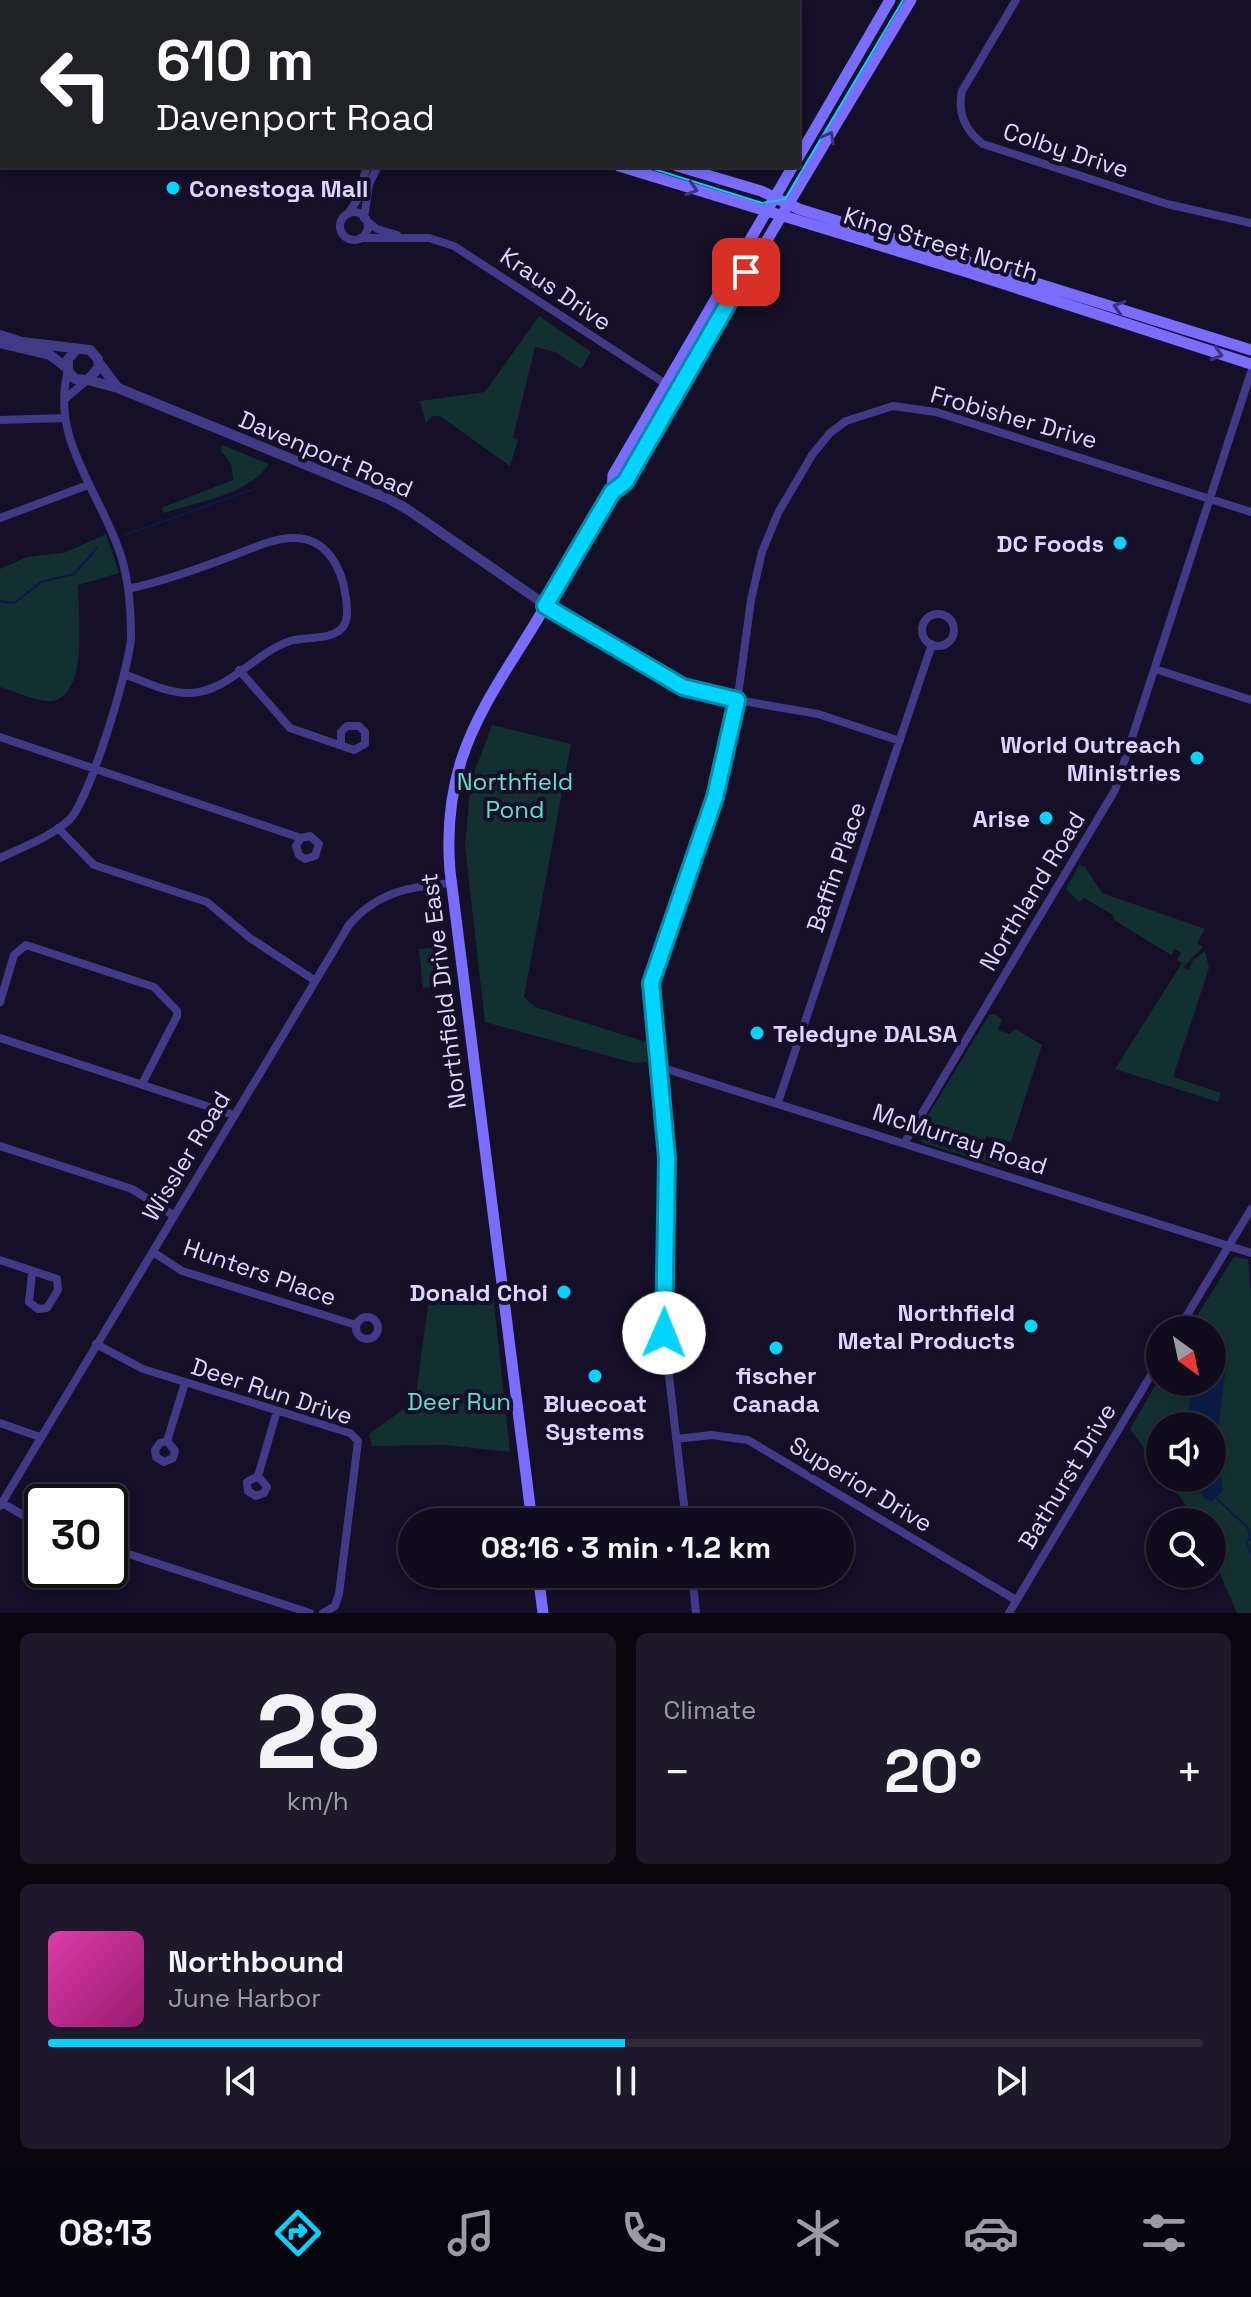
<!DOCTYPE html>
<html lang="en">
<head>
<meta charset="utf-8">
<style>
  :root { --surface:#100b1d; --page:#1e192a; --text:#f1f3f6; --muted:#9c9ba4; --line:#302b3b; --accent:#01d5ff }
  body { margin:0; font-family:"Space Grotesk",sans-serif; background:var(--page); color:var(--text); height:100vh; display:flex; flex-direction:column; font-size:30px; white-space:nowrap }
  * { box-sizing:border-box; margin:0 }
  p { font-size:26px; color:var(--muted) }
  .icon { flex:none; width:44px; height:44px; fill:none; stroke:currentColor; stroke-width:2; stroke-linecap:round; stroke-linejoin:round }
  .map { position:relative; height:1613px; overflow:hidden }
  .sheet { display:flex; flex-direction:column; gap:20px; padding:20px; background:#090610; flex:1 }
  .sheet>* { flex:none }
  .banner { position:absolute; left:0px; top:0px; width:800px; height:168px; box-shadow:0 4px 12px #0003,0 0 0 2px var(--line); background:#202124; color:#fff; overflow:hidden }
  .needle { width:52px; rotate:147deg }
  .fabs { position:absolute; left:1146px; top:1316px; display:grid; gap:16px }
  .fabs a { display:grid; place-items:center; width:80px; height:80px; border-radius:50%; background:var(--surface); box-shadow:0 4px 12px #0003,0 0 0 2px var(--line); font-size:40px }
  .speed { position:absolute; left:24px; top:1484px; display:flex; gap:16px; font-size:40px; font-weight:700; text-align:center }
  .speed>* { display:grid; place-content:center; width:104px; height:104px; border-radius:50%; background:var(--surface); box-shadow:0 4px 12px #0003,0 0 0 2px var(--line); line-height:1 }
  .speed .limit { border:4px solid #111; border-radius:12px; background:#fff; color:#111 }
  .pin { position:absolute; display:grid; place-items:center; width:68px; height:68px; color:#fff; margin:-34px; border-radius:16px; box-shadow:0 4px 12px #0006 }
  .me { position:absolute; width:88px; margin:-44px; rotate:1deg; stroke-linejoin:round; filter:drop-shadow(0 0 6px #0008) }
  .turn { display:flex; align-items:center; gap:28px; height:168px; padding:0 24px; font-size:36px }
  .turn .icon { width:104px; height:104px; stroke-width:2.5 }
  .turn b { display:block; font-size:56px; line-height:68px }
  .big { font-size:60px; font-weight:700; line-height:1.1 }
  .sheet .tile { flex:1; display:flex; flex-direction:column; justify-content:center; gap:12px; min-width:0; padding:0 28px; border-radius:12px; background:var(--page) }
  .sheet .dial { align-items:center; gap:0 }
  .dial b { font-size:104px; line-height:1 }
  .song { display:flex; align-items:center; gap:24px }
  .cover { width:96px; height:96px; border-radius:12px; background:linear-gradient(135deg,hsl(320 70% 55%),hsl(320 70% 35%)) }
  .played { height:8px; border-radius:4px; background:linear-gradient(90deg,var(--accent) 50%,var(--line) 50%) }
  .keys { display:flex; justify-content:space-around; direction:ltr }
  .heat { display:flex; justify-content:space-between; align-items:center; font-size:44px; direction:ltr }
  .sheet .tiles { flex:1; display:grid; gap:20px; grid-template-columns:1fr 1fr }
  .tile:last-child { grid-column:span 2 }
  .trip { position:absolute; left:398px; top:1508px; width:456px; height:80px; border-radius:40px; background:var(--surface); box-shadow:0 4px 12px #0003,0 0 0 2px var(--line); font-weight:700; line-height:80px; text-align:center }
  .tab-bar { display:flex; height:128px; justify-content:space-around; align-items:center; background:#06040c; color:var(--muted) }
  .tab-bar .icon { width:56px; height:56px }
  .tab-bar .on { color:var(--accent) }
  .tab-bar b { font-size:36px; color:var(--text) }
  .map>svg:first-child { display:block }
  .green { fill:#123031 }
  .water { fill:#0a1c45 }
  .lines { fill:none; stroke-linecap:round; stroke-linejoin:round }
  .stream { stroke:#0a1c45; stroke-width:2 }
  .minor { stroke:#423a86; stroke-width:8 }
  .tertiary { stroke:#423a86; stroke-width:10 }
  .secondary { stroke:#7a6cff; stroke-width:11 }
  .tram { stroke:#01d5ff; stroke-width:2 }
  .oneway { stroke:#3d347d }
  .route-casing { stroke:#018aa6; stroke-width:20 }
  .route { stroke:#01d5ff; stroke-width:14 }
  .poi-dot { fill:#01d5ff; stroke:#150f27; stroke-width:3 }
  .labels { text-anchor:middle; dominant-baseline:central; stroke-width:8; stroke-linejoin:round; paint-order:stroke }
  .street-label { font-size:24px; fill:#ddd5ff; stroke:#150f27 }
  .poi-label { font-size:24px; font-weight:bold; fill:#ddd5ff; stroke:#150f27; text-anchor:end }
  .park-label { font-size:24px; fill:#5fe1c9; stroke:#150f27 }
</style>
</head>
<body>
<div class="map">
<svg width="1251" height="1613" viewBox="0 0 1251 1613">
  <rect width="100%" height="100%" fill="#150f27"/>
  <path class="green" d="M 539,316 L 591,352 L 581,369 L 555,352 L 535,347 L 513,438 L 518,440 L 510,466 L 440,416 L 432,416 L 426,423 L 420,401 L 485,392 Z
    M 222,445 L 269,464 C 248,495 198,502 164,513 L 161,508 L 233,480 L 231,464 L 221,451 Z
    M 106,534 L 119,573 L 78,585 C 78,610 90,702 48,701 C 33,700 14,691 0,687 L 0,569 L 27,557 L 64,553 Z
    M 492,725 L 571,744 L 524,997 L 535,1007 L 646,1042 L 647,1062 L 634,1063 L 485,1022 L 465,846 L 471,781 Z
    M 1079,865 L 1085,867 L 1102,893 L 1205,929 L 1197,943 L 1203,947 L 1183,967 L 1189,970 L 1193,960 L 1205,951 L 1209,968 L 1173,1077 L 1221,1093 L 1218,1102 L 1115,1069 L 1182,963 L 1177,960 L 1181,953 L 1175,949 L 1171,955 L 1114,920 L 1113,915 L 1084,898 L 1079,902 L 1066,889 Z
    M 438,947 L 442,986 L 423,988 L 419,949 Z
    M 995,1014 L 1002,1020 L 998,1030 L 1009,1034 L 1016,1029 L 1042,1045 L 1011,1142 L 986,1136 L 982,1152 L 1002,1158 L 999,1166 L 927,1144 L 921,1141 L 919,1130 L 989,1015 Z
    M 1234,1257 L 1248,1259 L 1251,1295 L 1251,1613 L 1237,1613 L 1212,1555 L 1212,1522 L 1198,1522 L 1166,1478 L 1212,1478 L 1212,1426 L 1160,1426 L 1160,1470 L 1130,1429 L 1160,1377 L 1160,1382 L 1212,1382 L 1212,1330 L 1188,1330 Z
    M 492,1284 L 510,1452 L 446,1445 L 372,1446 L 369,1434 L 415,1401 L 430,1291 Z"/>
  <path class="water" d="M 1212,1331 L 1221,1332 L 1228,1350 L 1216,1448 L 1223,1490 L 1213,1501 L 1205,1499 L 1189,1478 L 1212,1478 L 1212,1426 L 1184,1426 L 1195,1382 L 1212,1382 Z"/>
  <g class="lines">
    <path class="stream" d="M 125,535 L 254,489
      M 0,601 L 14,603 L 41,582 L 74,574 L 97,548
      M 1217,1499 L 1248,1528 L 1250,1540 L 1246,1541 L 1251,1554"/>
    <path class="minor" d="M 1016,0 L 962,91 C 957,113 966,131 983,144 L 1167,204 L 1251,223
      M 469,2 L 470,0
      M340 226a14 14 0 1 1 28 0a14 14 0 1 1-28 0Z
      M 348,214 L 357,200 L 367,166
      M 364,218 L 369,184 L 378,166
      M 367,221 L 377,229 L 397,235
      M 361,238 L 429,238 L 454,246 L 669,386
      M 65,399 L 86,381
      M 0,420 L 64,418
      M 0,518 L 88,485
      M922 630a16 16 0 1 1 32 0a16 16 0 1 1-32 0Z
      M 1155,669 L 1251,700
      M 239,670 L 290,728 L 354,750 L 365,744 L 365,732 L 359,726 L 347,726 L 341,732 L 341,743
      M 124,674 C 144,681 166,693 188,693 C 228,693 254,653 290,641 C 305,636 330,641 342,628 C 349,620 347,608 346,598 C 342,567 326,536 291,538 C 271,539 251,549 232,556 C 198,569 164,581 128,589
      M 737,700 L 818,714 L 900,741
      M 0,737 L 301,838 L 310,836 L 319,844 L 315,856 L 305,859 L 299,855 L 296,846 L 301,838
      M 58,828 L 94,865 L 207,902 L 250,938 L 314,980
      M 0,858 C 22,847 51,837 69,820 C 89,802 130,666 131,637 C 131,612 129,583 122,559 C 103,495 49,440 68,371
      M 0,1002 L 14,955 L 26,945 L 154,987 L 177,1011 L 177,1016 L 142,1084
      M 0,1038 L 234,1115
      M 657,1066 L 1251,1253
      M 778,1102 L 932,644
      M 905,1142 L 1115,790 L 1251,372
      M 0,1146 L 132,1189 L 173,1215
      M 153,1252 L 182,1271 L 356,1325
      M 0,1260 L 57,1279 L 58,1290 L 47,1308 L 38,1309 L 29,1302 L 32,1273
      M356 1328a11 11 0 1 1 22 0a11 11 0 1 1-22 0Z
      M 1178,1330 L 1251,1209
      M 96,1344 L 143,1369 L 350,1433 L 358,1441 L 339,1594 L 335,1606 L 323,1613
      M 0,1423 L 40,1437
      M 676,1439 L 711,1435 L 748,1440 L 1016,1600
      M 167,1441 L 175,1451 L 173,1458 L 164,1462 L 156,1457 L 155,1450 L 160,1443 L 167,1441 L 185,1383
      M 258,1476 L 267,1487 L 264,1493 L 256,1496 L 248,1491 L 247,1482 L 258,1476 L 277,1411
      M 2,1503 L 42,1526
      M 0,1506 L 349,925 C 377,892 411,886 452,883
      M 686,1522 L 664,1333 L 667,1158 L 651,983 L 715,797 L 736,710 L 751,600 L 762,552 L 778,513 L 812,455 L 830,433 L 846,421 L 893,406 L 936,412 L 1251,512
      M 110,1548 L 310,1613
      M 692,1574 L 696,1613
      M 1009,1613 L 1160,1360"/>
    <path class="tertiary" d="M 0,335 L 22,342 L 90,350 L 98,359 L 99,367 L 88,380 L 75,379 L 68,371 L 68,359 L 77,349
      M 0,343 L 50,355 L 67,368
      M 99,363 L 118,388
      M 88,380 L 118,388 L 387,498 L 407,509 L 573,624 L 690,691 L 737,700"/>
    <path class="secondary" d="M 257,0 L 259,2
      M 281,0 L 284,2
      M 798,158 L 890,0
      M 619,166 L 967,272 L 1251,364
      M 677,166 L 761,191 L 799,209 L 1251,350
      M 612,492 L 613,475 L 793,166
      M 532,1522 L 450,871 C 447,834 450,796 461,761 C 479,704 517,656 546,605 C 566,568 593,506 625,482 C 719,320 814,160 911,0
      M 538,1574 L 543,1613"/>
    <path class="tram" d="M 644,166 L 762,203 L 785,199 L 903,0"/>
  </g>
  <defs><path id="oneway-chevron" d="M-2-3.5L2.5 0L-2 3.5" fill="none" stroke-width="1.6" stroke-linecap="round" stroke-linejoin="round" transform="scale(2)"/></defs>
  <g class="oneway">
    <use href="#oneway-chevron" transform="translate(829 137) rotate(-61)"/>
    <use href="#oneway-chevron" transform="translate(692 189) rotate(17)"/>
    <use href="#oneway-chevron" transform="translate(1119 307) rotate(-163)"/>
    <use href="#oneway-chevron" transform="translate(1217 354) rotate(17)"/>
  </g>
  <g class="lines">
    <defs>
      <path id="route" d="M 664,1333 L 667,1158 L 651,983 L 715,797 L 737,700 L 683,687 L 545,606 L 612,492 L 625,482 L 746,272"/>
    </defs>
    <use href="#route" class="route-casing"/>
    <use href="#route" class="route"/>
  </g>
  <g class="poi-dot">
    <circle cx="173" cy="188" r="8"/>
    <circle cx="1120" cy="543" r="8"/>
    <circle cx="1197" cy="758" r="8"/>
    <circle cx="1046" cy="818" r="8"/>
    <circle cx="757" cy="1033" r="8"/>
    <circle cx="564" cy="1292" r="8"/>
    <circle cx="1031" cy="1326" r="8"/>
    <circle cx="776" cy="1348" r="8"/>
    <circle cx="595" cy="1376" r="8"/>
  </g>
  <g class="labels">
    <g class="street-label">
      <text transform="translate(1066 150) rotate(18)">Colby Drive</text>
      <text transform="translate(941 244) rotate(17)">King Street North</text>
      <text transform="translate(556 289) rotate(34)">Kraus Drive</text>
      <text transform="translate(1014 417) rotate(16)">Frobisher Drive</text>
      <text transform="translate(326 454) rotate(23)">Davenport Road</text>
      <text transform="translate(836 867) rotate(-71)">Baffin Place</text>
      <text transform="translate(1032 891) rotate(-59)">Northland Road</text>
      <text transform="translate(443 991) rotate(-97)">Northfield Drive East</text>
      <text transform="translate(960 1139) rotate(18)">McMurray Road</text>
      <text transform="translate(186 1156) rotate(-59)">Wissler Road</text>
      <text transform="translate(260 1272) rotate(19)">Hunters Place</text>
      <text transform="translate(272 1391) rotate(18)">Deer Run Drive</text>
      <text transform="translate(1067 1476) rotate(-59)">Bathurst Drive</text>
      <text transform="translate(861 1484) rotate(31)">Superior Drive</text>
    </g>
    <g class="poi-label">
      <text x="189" y="188" text-anchor="start">Conestoga Mall</text>
      <text x="1104" y="543">DC Foods</text>
      <text x="1181" y="744">World Outreach<tspan x="1181" dy="28">Ministries</tspan></text>
      <text x="1030" y="818">Arise</text>
      <text x="773" y="1033" text-anchor="start">Teledyne DALSA</text>
      <text x="548" y="1292">Donald Choi</text>
      <text x="1015" y="1312">Northfield<tspan x="1015" dy="28">Metal Products</tspan></text>
      <text x="776" y="1375" text-anchor="middle">fischer<tspan x="776" dy="28">Canada</tspan></text>
      <text x="595" y="1403" text-anchor="middle">Bluecoat<tspan x="595" dy="28">Systems</tspan></text>
    </g>
    <g class="park-label">
      <text x="515" y="781">Northfield<tspan x="515" dy="28">Pond</tspan></text>
      <text x="459" y="1401">Deer Run</text>
    </g>
  </g>
</svg>
<div class="fabs">
<a><svg class="needle" viewBox="-14 -14 28 28"><path d="M0-13l5 13h-10z" fill="#e53935"/><path d="M0 13l5-13h-10z" fill="#9c9ba4"/></svg></a>
<a><svg class="icon" aria-label="sound" viewBox="0 0 24 24"><path d="M4 9h4l5-4v14l-5-4H4zM17 9q2 3 0 6"/></svg></a>
<a><svg class="icon" aria-label="search" viewBox="0 0 24 24"><circle cx="10" cy="10" r="6"/><path d="M15 15l6 6"/></svg></a>
</div>
<div class="speed"><div class="limit">30</div></div>
<div class="pin" style="left:746px;top:272px;background:#d93025"><svg class="icon" aria-label="arrive" viewBox="0 0 24 24"><path d="M6 21V4h12l-3 4 3 4H6"/></svg></div>
<svg class="me" style="left:664px;top:1333px" viewBox="-20 -20 40 40"><circle r="19" fill="#fff"/><path d="M0-13L10 11 0 6-10 11z" fill="#01d5ff"/></svg>
<div class="trip">08:16 · 3 min · 1.2 km</div>
<div class="banner">
<div class="turn"><svg class="icon" aria-label="left" viewBox="0 0 24 24"><path d="M17 20v-9H6M10 6l-5 5 5 5"/></svg><div><b>610 m</b>Davenport Road</div></div>
</div>
</div>
<section class="sheet">
<div class="tiles">
<div class="tile dial"><b>28</b><p>km/h</p></div>
<div class="tile"><p>Climate</p>
<div class="heat"><a>−</a><b class="big">20°</b><a>+</a></div>
</div>
<div class="tile">
<div class="song"><i class="cover"></i><div><b>Northbound</b><p>June Harbor</p></div></div>
<div class="played"></div>
<div class="keys"><svg class="icon" aria-label="previous" viewBox="0 0 24 24"><path d="M18 5L8 12l10 7zM5 5v14"/></svg><svg class="icon" aria-label="pause" viewBox="0 0 24 24"><path d="M8 5v14M16 5v14"/></svg><svg class="icon" aria-label="next" viewBox="0 0 24 24"><path d="M6 5l10 7-10 7zM19 5v14"/></svg></div>
</div>
</div>
</section>
<nav class="tab-bar">
<b>08:13</b>
<svg class="icon on" aria-label="directions" viewBox="0 0 24 24"><path d="M12 3l9 9-9 9-9-9zM9 14v-3h6M13 9l2 2-2 2"/></svg>
<svg class="icon" aria-label="music" viewBox="0 0 24 24"><path d="M9 18V5l10-2v13"/><circle cx="6" cy="18" r="3"/><circle cx="16" cy="16" r="3"/></svg>
<svg class="icon" aria-label="phone" viewBox="0 0 24 24"><path d="M5 4h4l2 5-3 2q2 4 5 5l2-3 5 2v4C11 20 4 13 5 4z"/></svg>
<svg class="icon" aria-label="climate" viewBox="0 0 24 24"><path d="M12 3v18M4 7l16 10M4 17L20 7"/></svg>
<svg class="icon" aria-label="car" viewBox="0 0 24 24"><path d="M5 17H2v-5l4-1 3-4h7l3 4 3 1v5h-3M9 17h6M6 11h13"/><circle cx="7" cy="17" r="2"/><circle cx="17" cy="17" r="2"/></svg>
<svg class="icon" aria-label="filters" viewBox="0 0 24 24"><path d="M4 7h16M4 17h16"/><circle cx="9" cy="7" r="2"/><circle cx="15" cy="17" r="2"/></svg>
</nav>
</body>
</html>
